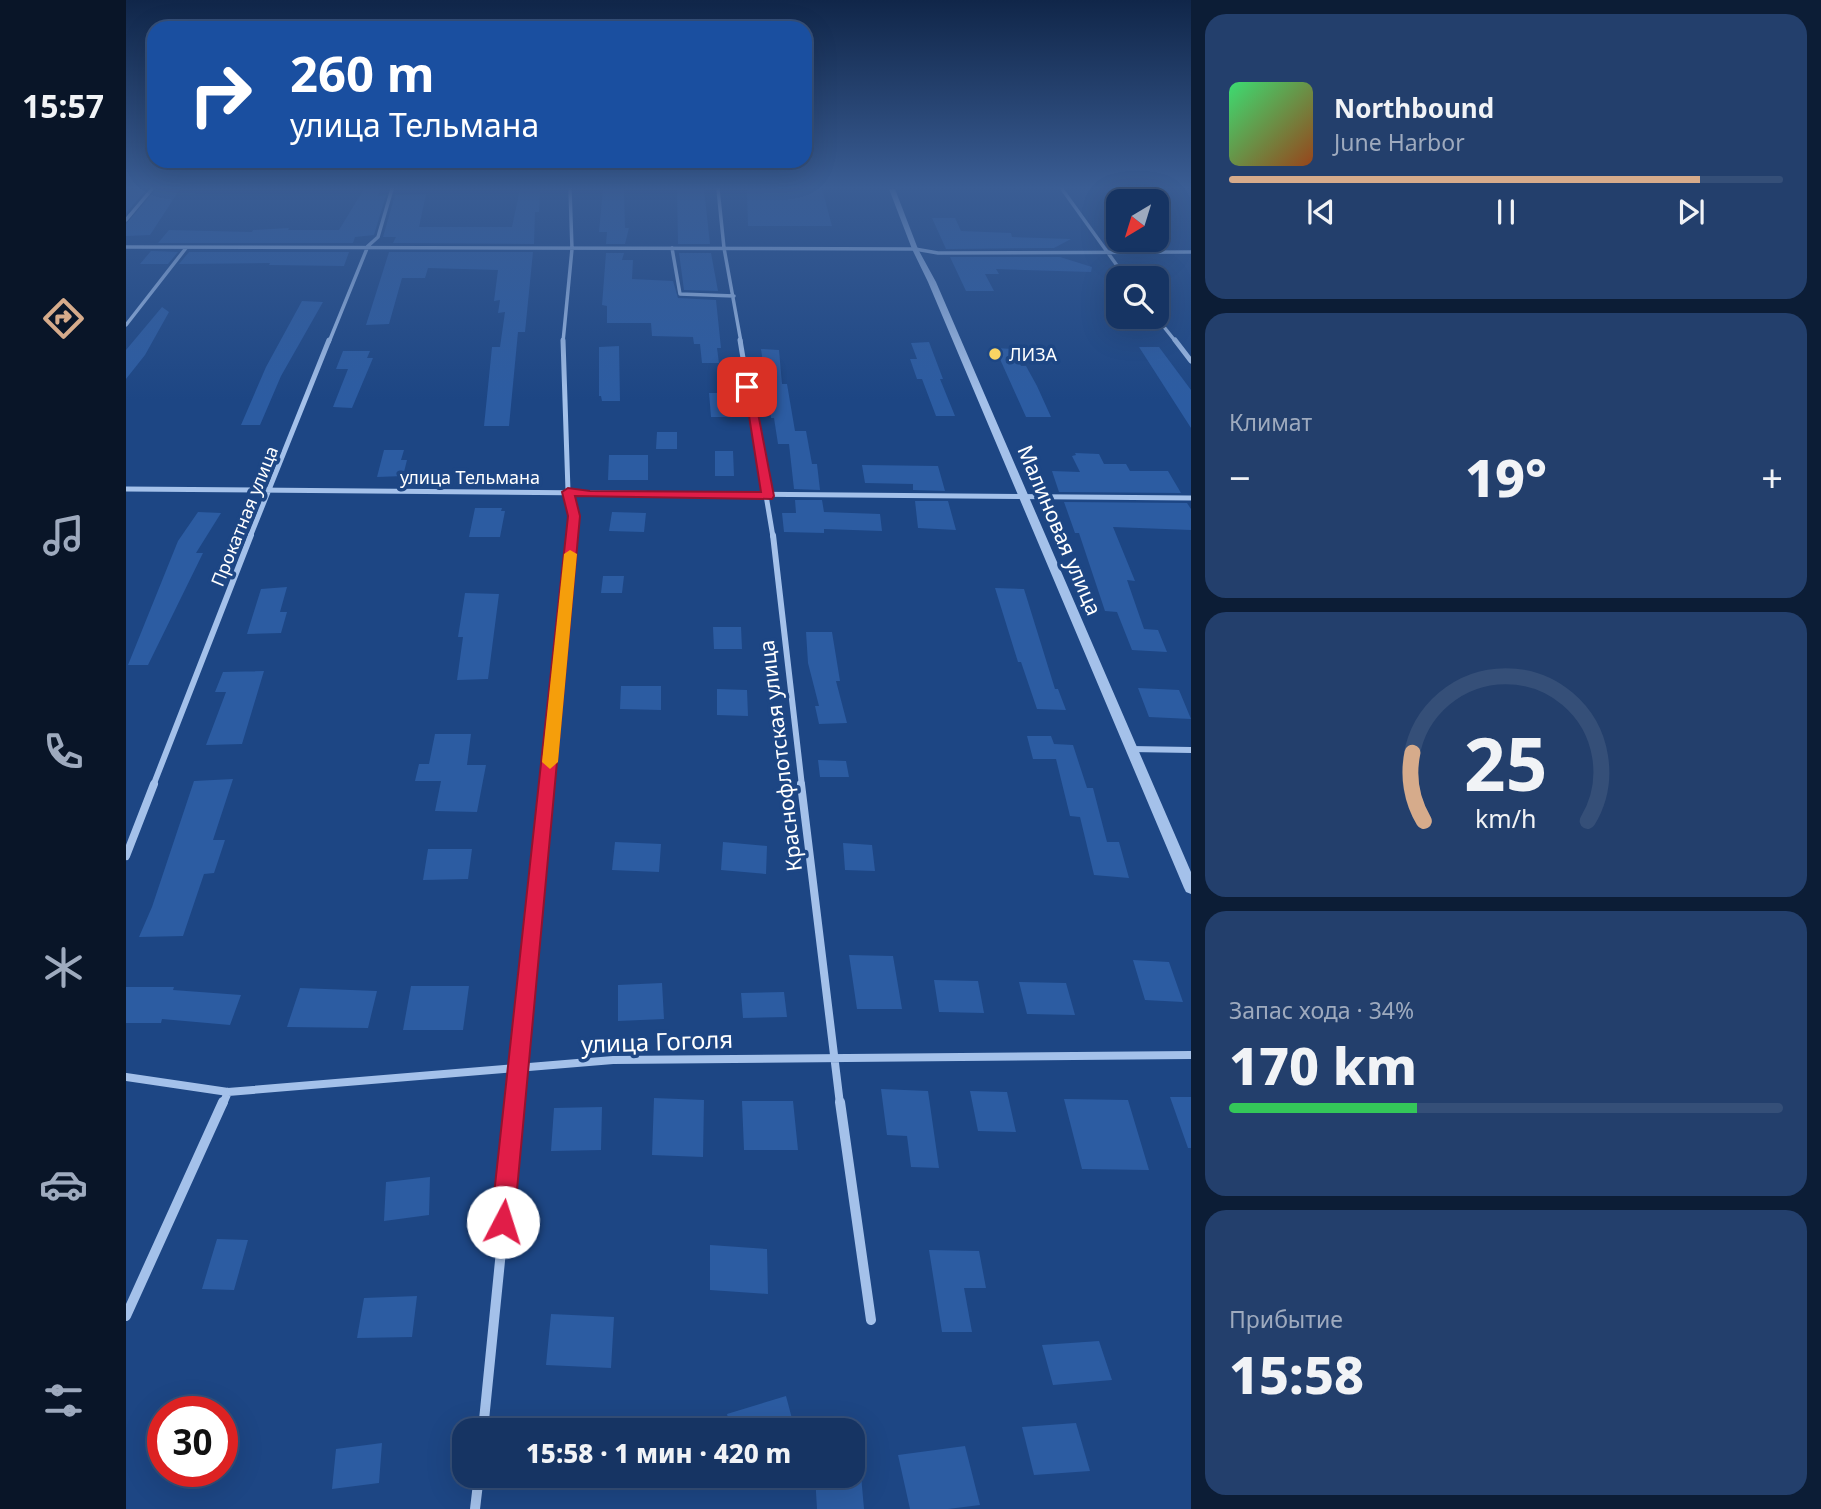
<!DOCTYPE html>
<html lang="ru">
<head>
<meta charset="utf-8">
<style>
  :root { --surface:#163463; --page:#233f6c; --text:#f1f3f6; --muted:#9eaabe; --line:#354f78; --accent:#d6ab8b }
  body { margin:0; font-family:"Noto Sans",sans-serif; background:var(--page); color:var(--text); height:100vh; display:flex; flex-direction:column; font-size:26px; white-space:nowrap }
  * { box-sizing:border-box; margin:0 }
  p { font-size:23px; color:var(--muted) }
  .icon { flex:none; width:38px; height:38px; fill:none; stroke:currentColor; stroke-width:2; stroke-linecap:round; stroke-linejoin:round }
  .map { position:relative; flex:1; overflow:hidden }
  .drawer { display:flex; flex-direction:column; gap:14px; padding:14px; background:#0c1d36; width:630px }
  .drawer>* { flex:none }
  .guide { position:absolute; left:21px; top:21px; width:665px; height:147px; border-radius:21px; box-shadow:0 7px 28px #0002,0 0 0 2px var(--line); background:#1a4fa0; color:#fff; overflow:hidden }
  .needle { width:46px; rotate:218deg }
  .buttons { position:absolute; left:980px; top:189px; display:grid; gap:14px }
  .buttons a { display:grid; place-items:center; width:63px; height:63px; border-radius:14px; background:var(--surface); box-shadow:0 7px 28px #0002,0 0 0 2px var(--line); font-size:35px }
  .speed { position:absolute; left:21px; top:1396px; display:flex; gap:14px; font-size:35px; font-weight:700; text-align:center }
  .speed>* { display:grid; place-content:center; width:91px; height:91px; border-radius:50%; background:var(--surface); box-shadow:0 7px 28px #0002,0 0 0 2px var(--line); line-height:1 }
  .speed .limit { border:10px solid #d22; background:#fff; color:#111 }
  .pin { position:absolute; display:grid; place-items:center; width:60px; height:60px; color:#fff; margin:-30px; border-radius:14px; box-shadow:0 4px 10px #0006 }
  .me { position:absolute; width:77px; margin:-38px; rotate:5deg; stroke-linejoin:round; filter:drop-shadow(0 0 5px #0008) }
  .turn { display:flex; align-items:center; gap:24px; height:147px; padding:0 28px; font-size:32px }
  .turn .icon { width:91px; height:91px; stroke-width:2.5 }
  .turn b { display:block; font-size:49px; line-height:60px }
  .big { font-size:52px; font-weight:800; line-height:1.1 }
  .drawer .tile { flex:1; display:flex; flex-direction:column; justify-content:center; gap:10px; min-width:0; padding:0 24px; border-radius:21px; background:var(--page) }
  .drawer .dial { align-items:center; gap:0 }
  .dial svg { height:182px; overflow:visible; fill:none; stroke:var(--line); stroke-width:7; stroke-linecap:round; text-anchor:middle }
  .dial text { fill:var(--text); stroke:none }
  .song { display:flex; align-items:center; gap:21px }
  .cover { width:84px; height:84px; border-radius:10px; background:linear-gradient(135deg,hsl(140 70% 55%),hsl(20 70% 35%)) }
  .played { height:7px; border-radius:4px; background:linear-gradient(90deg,var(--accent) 85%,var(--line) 85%) }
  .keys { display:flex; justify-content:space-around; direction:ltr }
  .heat { display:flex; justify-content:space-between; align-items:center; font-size:38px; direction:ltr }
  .charge { height:10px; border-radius:5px; background:linear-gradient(90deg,#34c759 34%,var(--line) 0) }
  .trip { position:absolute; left:326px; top:1418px; width:413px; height:70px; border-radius:21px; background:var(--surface); box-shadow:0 7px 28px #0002,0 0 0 2px var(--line); font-weight:800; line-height:70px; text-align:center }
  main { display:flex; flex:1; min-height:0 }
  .tab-bar { display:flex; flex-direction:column; width:126px; justify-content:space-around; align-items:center; background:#091528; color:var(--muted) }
  .tab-bar .icon { width:49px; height:49px }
  .tab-bar .active { color:var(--accent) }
  .tab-bar b { font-size:32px; color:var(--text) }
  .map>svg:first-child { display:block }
  .building { fill:#2c5ca2 }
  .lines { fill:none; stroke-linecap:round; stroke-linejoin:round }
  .minor-far4 { stroke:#a4c1ea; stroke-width:3.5 }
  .minor-far3 { stroke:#a4c1ea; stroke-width:5 }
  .minor-far2 { stroke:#a4c1ea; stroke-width:6 }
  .minor-far1 { stroke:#a4c1ea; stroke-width:8 }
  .minor { stroke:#a4c1ea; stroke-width:10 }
  .tertiary { fill:#a4c1ea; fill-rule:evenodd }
  .route { fill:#e11d48; stroke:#92132f; stroke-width:2 }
  .slow { fill:#f59e0b }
  .poi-dot { fill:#fad463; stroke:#1d4684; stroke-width:2.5 }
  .labels { text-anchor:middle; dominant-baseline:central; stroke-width:7; stroke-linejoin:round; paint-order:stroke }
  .far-poi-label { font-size:18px; fill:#fff; stroke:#1d4684; text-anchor:start }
  .far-street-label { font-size:18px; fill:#fff; stroke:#1d4684 }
  .street-label { font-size:21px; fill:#fff; stroke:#1d4684 }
  .near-street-label { font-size:24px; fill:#fff; stroke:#1d4684 }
</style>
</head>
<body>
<main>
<nav class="tab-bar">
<b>15:57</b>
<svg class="icon active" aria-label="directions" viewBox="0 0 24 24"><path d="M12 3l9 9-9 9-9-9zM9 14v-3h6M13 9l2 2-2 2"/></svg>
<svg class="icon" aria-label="music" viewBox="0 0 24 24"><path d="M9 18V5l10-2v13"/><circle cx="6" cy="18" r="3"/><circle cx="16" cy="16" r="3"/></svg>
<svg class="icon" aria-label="phone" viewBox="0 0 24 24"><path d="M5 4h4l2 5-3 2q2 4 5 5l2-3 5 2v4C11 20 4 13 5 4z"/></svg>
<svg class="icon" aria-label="climate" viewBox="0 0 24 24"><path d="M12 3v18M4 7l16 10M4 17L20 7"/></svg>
<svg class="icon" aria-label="car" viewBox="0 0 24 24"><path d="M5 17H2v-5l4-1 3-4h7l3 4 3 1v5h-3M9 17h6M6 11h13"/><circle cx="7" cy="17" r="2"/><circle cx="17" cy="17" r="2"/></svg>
<svg class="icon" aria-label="filters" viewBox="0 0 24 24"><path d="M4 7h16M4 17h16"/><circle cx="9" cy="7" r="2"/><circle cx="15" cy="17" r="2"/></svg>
</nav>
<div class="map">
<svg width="1065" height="1509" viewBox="0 0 1065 1509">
  <rect width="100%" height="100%" fill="#1d4684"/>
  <path class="building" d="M 0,189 L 21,189 L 0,213 Z
    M 30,189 L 54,189 L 24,235 L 0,236 L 0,224 Z
    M 238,189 L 254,189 L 252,196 L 260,195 L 248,235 L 229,237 L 227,243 L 32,243 L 43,230 L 126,232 L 127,230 L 163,228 L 162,230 L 213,230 Z
    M 394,189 L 414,189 L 413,212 L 409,212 L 408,244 L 267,243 L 270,237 L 257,237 L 269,195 L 300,194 L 293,227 L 386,227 Z
    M 477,189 L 498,189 L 499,228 L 503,228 L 499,244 L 480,244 L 481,232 L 473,232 Z
    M 551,189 L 578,189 L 584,244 L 552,244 Z
    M 621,189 L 696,189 L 706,226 L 622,226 Z
    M 806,218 L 829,218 L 835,231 L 885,233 L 886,237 L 945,239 L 928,248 L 820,249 Z
    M 25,251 L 52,252 L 42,264 L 14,264 Z
    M 63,252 L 223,252 L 218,266 L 143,265 L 144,263 L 53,264 Z
    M 263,252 L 407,252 L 399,332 L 392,332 L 383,426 L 358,426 L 366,347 L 374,347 L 379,312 L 372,313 L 374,300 L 368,301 L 372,270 L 302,268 L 299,278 L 276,278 L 263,324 L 240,325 Z
    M 480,253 L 498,253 L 496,260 L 507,260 L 506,279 L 547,281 L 552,298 L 590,300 L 595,348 L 591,348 L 593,363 L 576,363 L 574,344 L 568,344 L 567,337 L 526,336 L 525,323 L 481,323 L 481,306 L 476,305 Z
    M 553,253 L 585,253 L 592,291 L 558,290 Z
    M 824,257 L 934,257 L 966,267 L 965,272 L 870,269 L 873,274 L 859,274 L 868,291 L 840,291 Z
    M 176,301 L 197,302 L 155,376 L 134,425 L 115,425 L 140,367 Z
    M 36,307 L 43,312 L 19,355 L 0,379 L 0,350 Z
    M 803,342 L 817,379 L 814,379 L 829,416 L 810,416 L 796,379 L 791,379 L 784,359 L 791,359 L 785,343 Z
    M 493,346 L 494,401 L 476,401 L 475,396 L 473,396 L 473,347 Z
    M 1013,347 L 1033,347 L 1065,390 L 1065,428 Z
    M 869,348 L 887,349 L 895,366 L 900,366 L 911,386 L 925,417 L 900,417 Z
    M 635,349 L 653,350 L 656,384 L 661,384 L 669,431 L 680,431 L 686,464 L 691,464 L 694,490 L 668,489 L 663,444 L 652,444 L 648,418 L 645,418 Z
    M 217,351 L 244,351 L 241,358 L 247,358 L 226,408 L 207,407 L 222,369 L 210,369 Z
    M 583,393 L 601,393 L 604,417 L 585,417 Z
    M 531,432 L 551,432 L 551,449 L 530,449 Z
    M 258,450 L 278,450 L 275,460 L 281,460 L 277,476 L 251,477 Z
    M 589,451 L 607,451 L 608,476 L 589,476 Z
    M 949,453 L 973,454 L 978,464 L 1000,464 L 1004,471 L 1042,471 L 1055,493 L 933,492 L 926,471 L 954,472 L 946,456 L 950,455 Z
    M 483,455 L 522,455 L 522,480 L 482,480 Z
    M 736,465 L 812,466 L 819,491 L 787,490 L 787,484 L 739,483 Z
    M 669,500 L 696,500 L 698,512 L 754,514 L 756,531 L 698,529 L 698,533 L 658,532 L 656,513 L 670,513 Z
    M 789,501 L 822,501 L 830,530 L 792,528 Z
    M 938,502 L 1061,503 L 1065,509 L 1065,530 L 987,527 L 1009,581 L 1001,580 L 1018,629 L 1032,630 L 1041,652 L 1006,650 L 991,612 L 979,611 L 953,533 L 949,533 Z
    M 349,508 L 376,508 L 375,511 L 379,511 L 374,537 L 343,537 Z
    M 72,512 L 95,513 L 70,553 L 77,553 L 22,665 L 2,665 L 52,541 Z
    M 486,512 L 520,513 L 518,532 L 483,531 Z
    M 477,576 L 498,576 L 496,593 L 475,593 Z
    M 161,587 L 154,612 L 161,612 L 155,633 L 121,634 L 135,589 Z
    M 869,588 L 898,589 L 929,689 L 932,689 L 940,710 L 911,709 L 895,662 L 892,662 Z
    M 339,593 L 373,594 L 362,679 L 331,680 L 337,637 L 332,637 Z
    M 587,627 L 615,627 L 616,649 L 588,649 Z
    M 680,632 L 706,632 L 714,681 L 710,681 L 721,723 L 693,724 L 689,706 L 693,706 L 682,663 Z
    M 138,671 L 116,744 L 80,745 L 100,692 L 89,692 L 97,672 Z
    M 495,686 L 535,686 L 535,710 L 494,709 Z
    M 1012,688 L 1053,690 L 1065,719 L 1023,717 Z
    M 591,689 L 621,690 L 622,716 L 591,715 Z
    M 309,734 L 345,734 L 341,765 L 360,765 L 351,812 L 309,811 L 315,781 L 289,781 L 293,764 L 303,764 Z
    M 901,736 L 925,736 L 928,744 L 947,745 L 961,788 L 967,788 L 981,842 L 993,842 L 1003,878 L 968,875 L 954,817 L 944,816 L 930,759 L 907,759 Z
    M 692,760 L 720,761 L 723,777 L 694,777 Z
    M 107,779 L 87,840 L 99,840 L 88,873 L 78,874 L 57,936 L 13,937 L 26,907 L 68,781 Z
    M 489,842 L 535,844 L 533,872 L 486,870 Z
    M 597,842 L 641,846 L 640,874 L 595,870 Z
    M 717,843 L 746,845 L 749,871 L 719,870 Z
    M 302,849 L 346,849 L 342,879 L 297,880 Z
    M 723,955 L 767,956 L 776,1009 L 731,1009 Z
    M 1007,960 L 1043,962 L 1057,1002 L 1019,1000 Z
    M 808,980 L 852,981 L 858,1013 L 813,1012 Z
    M 893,982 L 940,983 L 949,1015 L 901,1014 Z
    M 536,983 L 538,1019 L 492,1021 L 492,985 Z
    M 285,986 L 343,986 L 337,1030 L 277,1030 Z
    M 0,987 L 48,987 L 47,990 L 115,995 L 104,1025 L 36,1019 L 35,1023 L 0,1023 Z
    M 174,988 L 251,991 L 242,1028 L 161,1027 Z
    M 658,992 L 661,1017 L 617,1018 L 615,993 Z
    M 755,1089 L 802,1091 L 813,1168 L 785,1167 L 781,1136 L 761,1135 Z
    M 844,1091 L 881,1092 L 890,1132 L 852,1131 Z
    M 1044,1097 L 1065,1097 L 1065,1148 L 1062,1148 Z
    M 528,1098 L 578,1100 L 577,1157 L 526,1155 Z
    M 938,1099 L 1002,1100 L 1023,1170 L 956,1169 Z
    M 616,1101 L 667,1101 L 672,1150 L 618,1150 Z
    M 476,1107 L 475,1150 L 425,1151 L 428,1108 Z
    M 304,1177 L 303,1215 L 258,1221 L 260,1182 Z
    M 91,1239 L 122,1240 L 108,1290 L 76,1289 Z
    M 584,1245 L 641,1249 L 642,1294 L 584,1290 Z
    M 803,1250 L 853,1251 L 860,1288 L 838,1288 L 846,1332 L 816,1332 Z
    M 291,1296 L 286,1337 L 231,1338 L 238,1298 Z
    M 425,1314 L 488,1317 L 485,1368 L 420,1365 Z
    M 973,1341 L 986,1380 L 927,1385 L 916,1345 Z
    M 660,1396 L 669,1430 L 605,1430 L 601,1414 Z
    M 950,1423 L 964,1471 L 908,1475 L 896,1427 Z
    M 256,1443 L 253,1483 L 206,1489 L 210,1449 Z
    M 839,1446 L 854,1505 L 822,1509 L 784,1509 L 772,1455 Z
    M 689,1475 L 735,1475 L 738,1509 L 691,1509 Z"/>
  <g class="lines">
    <path class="minor-far4" d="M 592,189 L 598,248 L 615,342
      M 936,189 L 1000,278
      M 0,220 L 26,189
      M 0,247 L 789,249 L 812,253 L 1065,252
      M 546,248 L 554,294 L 608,296
      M 1030,317 L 1050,342
      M 0,325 L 60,248
      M 203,342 L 242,246 L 252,237 L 266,189
      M 437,342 L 446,249 L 444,189"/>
    <path class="minor-far3" d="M 437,340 L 442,491 L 448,516 L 446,537
      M 614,340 L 647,537
      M 1049,340 L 1065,361
      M 0,489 L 1065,498
      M 124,537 L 203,340"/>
    <path class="minor-far2" d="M 647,535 L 676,786
      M 1005,749 L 1065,750
      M 27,786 L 125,535
      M 421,786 L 446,535"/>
    <path class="minor-far1" d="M 675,784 L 714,1104
      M 0,856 L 28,784
      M 0,1077 L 102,1092 L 487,1060 L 1065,1055
      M 97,1104 L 102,1092
      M 389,1104 L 421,784"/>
    <path class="minor" d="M 714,1102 L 745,1320
      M 0,1316 L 97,1102
      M 357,1430 L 390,1102
      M 349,1509 L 353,1475"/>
    <path class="tertiary" d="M 763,189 L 769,189 L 792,249 L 810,282 L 1065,872 L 1065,894 L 1060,892 L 1058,888 L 802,282 L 786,249 Z"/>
  </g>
  <linearGradient id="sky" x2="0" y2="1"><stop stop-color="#102649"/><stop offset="0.47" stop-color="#3a5d94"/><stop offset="1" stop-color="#3a5d94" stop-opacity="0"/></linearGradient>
  <rect width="1065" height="400" fill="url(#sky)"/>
  <path class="route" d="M 618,384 L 627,387 L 648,496 L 646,499 L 449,496 L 454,516 L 388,1222 L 385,1230 L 377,1234 L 369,1230 L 365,1222 L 442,516 L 436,492 L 442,488 L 464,491 L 635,492 Z"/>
  <path class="slow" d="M 444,550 L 451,554 L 432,762 L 424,769 L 416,762 L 438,554 Z"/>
  <circle class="poi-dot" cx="869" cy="354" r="7"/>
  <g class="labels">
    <g class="far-poi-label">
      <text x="883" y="354">ЛИЗА</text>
    </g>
    <g class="far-street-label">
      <text x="344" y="477">улица Тельмана</text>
      <text transform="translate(118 516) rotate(-68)">Прокатная улица</text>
    </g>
    <g class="street-label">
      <text transform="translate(934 530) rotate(67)">Малиновая улица</text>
      <text transform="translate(654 756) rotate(-97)">Краснофлотская улица</text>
    </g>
    <g class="near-street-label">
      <text transform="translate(531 1041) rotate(-2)">улица Гоголя</text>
    </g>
  </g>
</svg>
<div class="buttons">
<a><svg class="needle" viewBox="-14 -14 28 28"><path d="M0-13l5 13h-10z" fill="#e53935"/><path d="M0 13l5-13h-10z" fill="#9eaabe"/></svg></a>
<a><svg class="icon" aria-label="search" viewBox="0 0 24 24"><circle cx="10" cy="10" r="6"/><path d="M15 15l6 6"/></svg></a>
</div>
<div class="speed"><div class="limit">30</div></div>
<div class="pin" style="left:621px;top:387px;background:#d93025"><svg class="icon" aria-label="arrive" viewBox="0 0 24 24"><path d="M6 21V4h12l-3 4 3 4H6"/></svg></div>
<svg class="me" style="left:377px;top:1222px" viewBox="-20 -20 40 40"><circle r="19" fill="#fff"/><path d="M0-13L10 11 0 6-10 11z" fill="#e11d48"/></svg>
<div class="trip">15:58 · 1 мин · 420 m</div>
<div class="guide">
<div class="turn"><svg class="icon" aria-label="right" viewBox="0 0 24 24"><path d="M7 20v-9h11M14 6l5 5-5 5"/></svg><div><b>260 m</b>улица Тельмана</div></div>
</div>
</div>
<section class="drawer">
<div class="tile">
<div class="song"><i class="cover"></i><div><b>Northbound</b><p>June Harbor</p></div></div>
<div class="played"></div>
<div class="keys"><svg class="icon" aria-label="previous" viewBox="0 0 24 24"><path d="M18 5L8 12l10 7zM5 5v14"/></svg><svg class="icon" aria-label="pause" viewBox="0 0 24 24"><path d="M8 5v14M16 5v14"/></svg><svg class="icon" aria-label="next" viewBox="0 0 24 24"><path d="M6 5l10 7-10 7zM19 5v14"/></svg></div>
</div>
<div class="tile"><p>Климат</p>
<div class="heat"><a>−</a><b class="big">19°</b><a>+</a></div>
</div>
<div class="tile dial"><svg viewBox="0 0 100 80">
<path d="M14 69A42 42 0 1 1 86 69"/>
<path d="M14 69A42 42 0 0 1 9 39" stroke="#d6ab8b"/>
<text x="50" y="56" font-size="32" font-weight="700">25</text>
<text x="50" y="72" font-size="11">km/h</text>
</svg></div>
<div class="tile"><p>Запас хода · 34%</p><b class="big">170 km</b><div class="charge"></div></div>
<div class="tile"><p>Прибытие</p><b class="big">15:58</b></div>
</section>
</main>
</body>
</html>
